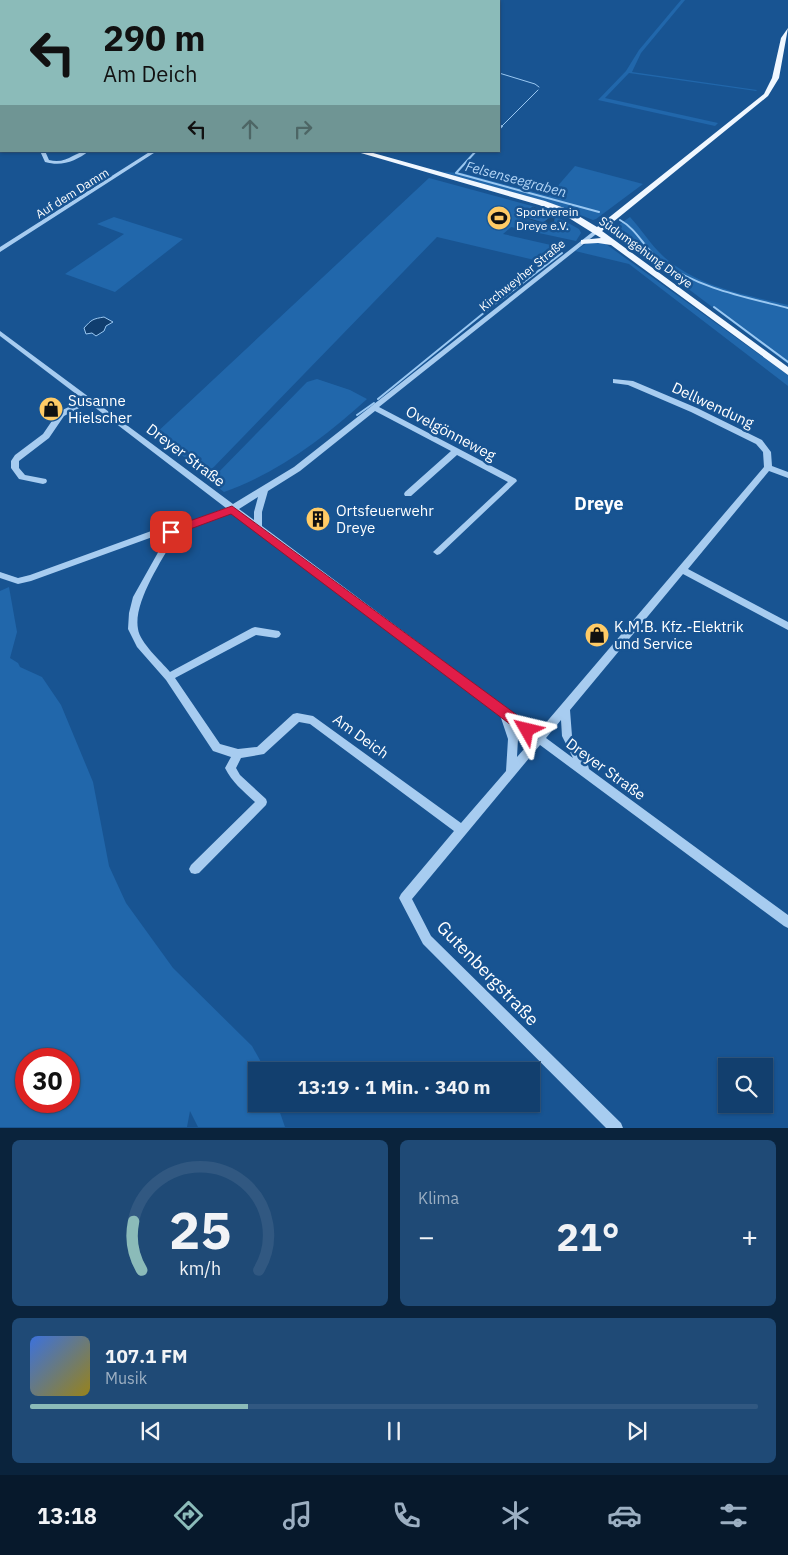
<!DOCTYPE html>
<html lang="de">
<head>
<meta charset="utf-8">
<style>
  :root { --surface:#123f6e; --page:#1f4a76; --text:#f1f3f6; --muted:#9cafc2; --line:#315881; --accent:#8bbbb9 }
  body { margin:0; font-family:"IBM Plex Sans",sans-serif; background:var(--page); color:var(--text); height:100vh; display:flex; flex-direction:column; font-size:19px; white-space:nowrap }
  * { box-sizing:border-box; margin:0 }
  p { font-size:16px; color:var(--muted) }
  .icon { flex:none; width:28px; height:28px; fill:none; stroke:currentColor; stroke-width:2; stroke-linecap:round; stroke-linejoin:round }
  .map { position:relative; height:1128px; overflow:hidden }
  .drawer { display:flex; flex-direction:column; gap:12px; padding:12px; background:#0a233c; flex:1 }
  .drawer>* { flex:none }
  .banner { position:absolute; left:0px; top:0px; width:500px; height:152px; box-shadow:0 1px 4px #0004,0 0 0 1px var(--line); background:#8bbbb9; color:#111; overflow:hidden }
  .tools { position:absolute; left:718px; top:1058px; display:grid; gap:10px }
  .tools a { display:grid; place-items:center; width:55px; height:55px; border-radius:0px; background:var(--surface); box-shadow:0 1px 4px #0004,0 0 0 1px var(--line); font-size:25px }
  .speed { position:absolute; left:15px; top:1048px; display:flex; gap:10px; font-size:25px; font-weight:700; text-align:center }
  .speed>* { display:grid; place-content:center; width:65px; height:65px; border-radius:50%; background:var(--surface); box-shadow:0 1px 4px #0004,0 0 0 1px var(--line); line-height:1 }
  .speed .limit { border:8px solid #d22; background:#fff; color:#111 }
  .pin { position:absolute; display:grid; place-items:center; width:42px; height:42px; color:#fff; margin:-21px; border-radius:10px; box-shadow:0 2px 8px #0006 }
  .me { position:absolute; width:55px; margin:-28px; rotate:307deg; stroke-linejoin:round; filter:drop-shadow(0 0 4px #0008) }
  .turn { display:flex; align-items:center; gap:18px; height:105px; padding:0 20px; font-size:22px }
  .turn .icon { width:65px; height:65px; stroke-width:2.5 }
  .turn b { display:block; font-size:35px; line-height:42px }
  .lanes { display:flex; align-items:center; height:48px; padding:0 20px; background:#0003; justify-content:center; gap:25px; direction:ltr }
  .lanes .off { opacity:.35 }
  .big { font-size:38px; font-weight:700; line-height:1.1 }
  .drawer .card { flex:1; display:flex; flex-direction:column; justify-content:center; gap:8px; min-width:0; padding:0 18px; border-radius:8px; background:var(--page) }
  .drawer .dial { align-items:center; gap:0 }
  .dial svg { height:130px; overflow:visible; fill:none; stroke:var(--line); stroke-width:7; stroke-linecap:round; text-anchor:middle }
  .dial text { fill:var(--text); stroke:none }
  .song { display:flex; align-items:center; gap:15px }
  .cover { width:60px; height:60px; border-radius:8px; background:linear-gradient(135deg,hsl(220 70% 55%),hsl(50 70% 35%)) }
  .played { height:5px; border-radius:2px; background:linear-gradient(90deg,var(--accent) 30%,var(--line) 30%) }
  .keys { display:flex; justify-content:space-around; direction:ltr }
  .heat { display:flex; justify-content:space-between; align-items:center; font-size:28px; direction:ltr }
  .drawer .tiles { flex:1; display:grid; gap:12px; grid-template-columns:1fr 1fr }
  .card:last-child { grid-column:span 2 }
  .trip { position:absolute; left:248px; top:1062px; width:292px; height:50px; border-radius:0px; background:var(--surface); box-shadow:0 1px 4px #0004,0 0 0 1px var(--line); font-weight:700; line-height:50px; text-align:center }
  .tabs { display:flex; height:80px; justify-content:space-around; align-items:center; background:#07192c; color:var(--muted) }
  .tabs .icon { width:35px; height:35px }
  .tabs .current { color:var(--accent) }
  .tabs b { font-size:22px; color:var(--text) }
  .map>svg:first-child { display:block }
  .green { fill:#2167ab; fill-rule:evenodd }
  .water { fill:#103e6f; stroke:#9ac8f2 }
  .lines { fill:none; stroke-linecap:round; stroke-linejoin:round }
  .stream-far1 { stroke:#9ac8f2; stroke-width:1 }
  .stream { stroke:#9ac8f2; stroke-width:2 }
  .minor { fill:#a7ccf0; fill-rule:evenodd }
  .major { fill:#f0f7ff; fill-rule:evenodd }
  .wall { fill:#225c97 }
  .shaded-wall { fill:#1b4b7b }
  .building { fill:#276bb0; stroke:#1b4b7b }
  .route { fill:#e11d48; stroke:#92132f }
  .labels { text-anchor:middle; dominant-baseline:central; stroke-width:5; stroke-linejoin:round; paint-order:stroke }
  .far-street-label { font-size:12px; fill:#fff; stroke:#185492 }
  .far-poi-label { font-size:12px; fill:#fff; stroke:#185492; text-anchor:start }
  .far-water-label { font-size:14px; font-style:italic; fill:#b4d6f7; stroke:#185492 }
  .poi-label { font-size:15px; fill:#fff; stroke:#185492; text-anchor:start }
  .street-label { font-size:15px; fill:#fff; stroke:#185492 }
  .quarter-label { font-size:18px; font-weight:bold; fill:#fff; stroke:#185492 }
  .near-street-label { font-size:18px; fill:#fff; stroke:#185492 }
</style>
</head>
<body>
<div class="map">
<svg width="788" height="1128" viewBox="0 0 788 1128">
  <rect width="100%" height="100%" fill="#185492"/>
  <path class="green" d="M 681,0 L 685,0 L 641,53 L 632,72 L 757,90 L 756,91 L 629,73 L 605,98 L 718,123 L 715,126 L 598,100 L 626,71 L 639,50 Z
    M 422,166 L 444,172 L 462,173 L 549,196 L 575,166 L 643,184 L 596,219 L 593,220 L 552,204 Z
    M 429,178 L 543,209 L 579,229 L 581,233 L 576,241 L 511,227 L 503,234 L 564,248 L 543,262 L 437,237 L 208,473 L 153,436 Z
    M 114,217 L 183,239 L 115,292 L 65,274 L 124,234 L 97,224 Z
    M 630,217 C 643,231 654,250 669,261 C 703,288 747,295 788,305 L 788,364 L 622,239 L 616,231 L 617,226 Z
    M 603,242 L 788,375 L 788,386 L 629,264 L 575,251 L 587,243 Z
    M 317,379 L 350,390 L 367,399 C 325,437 278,473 224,492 L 210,481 L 307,382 Z
    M 9,587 L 17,632 L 10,658 L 18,663 L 20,667 L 42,677 L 61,705 L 93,782 L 109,866 L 126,903 L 173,968 L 252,1046 L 266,1071 L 256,1071 L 256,1104 L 277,1104 L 285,1127 L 198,1127 L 190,1111 L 187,1127 L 0,1127 L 0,591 ZM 26,1059 L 69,1059 L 69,1101 L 26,1101 Z"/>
  <path class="water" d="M 104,317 L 113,322 L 106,326 L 104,331 L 96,336 L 92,333 L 86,334 L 84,328 C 92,319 93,319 104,317 Z"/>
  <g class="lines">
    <path class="stream-far1" d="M 499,73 L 535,84 L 539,87
      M 500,128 L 538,90"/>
    <path class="stream" d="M 499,129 L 502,126
      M 476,151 L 456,173 L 599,212
      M 620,220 C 638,230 645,250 661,261 C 697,288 745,297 788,308
      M 714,307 L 788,362
      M 378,399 L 496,303 L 562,253
      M 357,415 L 374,403"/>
    <path class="minor" d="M 0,35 L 1,35 L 1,37 L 0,37 Z
      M 0,57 L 1,57 L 1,59 L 0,59 Z
      M 0,106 L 1,106 L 1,108 L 0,108 Z
      M 40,151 L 45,151 L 49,160 C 67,165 74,151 89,151 C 76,161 62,167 45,162 Z
      M 151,151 L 157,151 L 0,252 L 0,247 Z
      M 595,230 L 600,231 L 379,407 L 516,479 L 517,481 L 440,554 L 437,555 L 433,552 L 508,482 L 457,455 L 411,496 L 405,496 L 404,494 L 405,492 L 451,451 L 375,411 L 300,471 L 268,491 L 262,512 L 262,526 L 538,732 L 764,467 L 763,452 L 756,444 L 691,412 L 628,385 L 613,383 L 613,379 L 633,381 L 697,408 L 762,440 L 771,452 L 772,466 L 788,472 L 788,478 L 769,471 L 688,569 L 788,622 L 788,630 L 683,574 L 570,710 L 572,736 L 588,765 L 589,769 L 788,915 L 788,928 L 784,926 L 540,745 L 412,899 L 431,936 L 621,1123 L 623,1128 L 606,1128 L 423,944 L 399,898 L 401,894 L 454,831 L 310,724 L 299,722 L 264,754 L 241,758 L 236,768 L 240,775 L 266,799 L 267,802 L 266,805 L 199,873 L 195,874 L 191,873 L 189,869 L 191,865 L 255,802 C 243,791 232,782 225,768 L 231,757 L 213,751 L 166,680 L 137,647 L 128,629 L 129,613 L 133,597 L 165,540 L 166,535 L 158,535 L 31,581 L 18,584 L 0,578 L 0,572 L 18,578 L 30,575 L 154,530 L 170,529 L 226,508 L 89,403 L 64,416 L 49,438 L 19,461 L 19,468 L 25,475 L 46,479 L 47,481 L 46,483 L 43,484 L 19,479 L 11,468 L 11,461 L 15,455 L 43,434 L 58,412 L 84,400 L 0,336 L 0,331 L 233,504 L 294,467 ZM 258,497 L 254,512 L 254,520 L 239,509 ZM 232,512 L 500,715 L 508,739 L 506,771 L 461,823 L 313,716 L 297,713 L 293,714 L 257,747 L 238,749 L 220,744 L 175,678 L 256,635 L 276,638 L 279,637 L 281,634 L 279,631 L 255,627 L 252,628 L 170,672 C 161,661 140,643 138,629 C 133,603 161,562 173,540 L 175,534 ZM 561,720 L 562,736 L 573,758 L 546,738 ZM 513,725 L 532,740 L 517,757 L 518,739 Z"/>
    <path class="major" d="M 788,28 L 779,78 L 768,96 L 602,231 L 788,367 L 788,375 L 611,245 L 598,243 L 581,244 L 581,240 L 601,238 L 561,213 L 539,205 L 354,151 L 366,151 L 545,201 L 567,209 L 597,227 L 764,94 L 772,78 L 781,38 Z
      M 0,29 L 1,29 L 1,33 L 0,33 Z"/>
  </g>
  <path class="wall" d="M 555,214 L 554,222 L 542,230 L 519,223 L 520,216 Z
    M 307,516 L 330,517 L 330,520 L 322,527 L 307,518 Z"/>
  <path class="shaded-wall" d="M 555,214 L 554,222 L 542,230 L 543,223 Z
    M 330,517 L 330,520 L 322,527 L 322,524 Z"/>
  <path class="building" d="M 533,207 L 555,214 L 543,223 L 520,216 Z
    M 314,509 L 330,517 L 322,524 L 307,516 Z"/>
  <path class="route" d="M 232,506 L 532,726 L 534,730 L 532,734 L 527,736 L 523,734 L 231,514 L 171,536 L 165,532 L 167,529 Z"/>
  <defs>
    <symbol id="stadium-disc" viewBox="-11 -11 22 22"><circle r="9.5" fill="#ffcb66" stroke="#185492"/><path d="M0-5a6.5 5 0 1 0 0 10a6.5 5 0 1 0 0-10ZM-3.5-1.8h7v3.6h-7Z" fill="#111"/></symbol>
    <symbol id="shop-disc" viewBox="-11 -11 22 22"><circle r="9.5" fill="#ffcb66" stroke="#185492"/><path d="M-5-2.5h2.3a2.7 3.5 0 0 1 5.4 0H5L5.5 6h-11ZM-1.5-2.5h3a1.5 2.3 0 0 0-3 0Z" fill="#111"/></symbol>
    <symbol id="building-disc" viewBox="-11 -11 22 22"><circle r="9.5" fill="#ffcb66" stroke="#185492"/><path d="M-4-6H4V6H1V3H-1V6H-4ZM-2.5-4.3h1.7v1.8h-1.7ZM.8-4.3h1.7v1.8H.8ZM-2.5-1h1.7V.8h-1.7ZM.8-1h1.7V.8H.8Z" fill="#111"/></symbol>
  </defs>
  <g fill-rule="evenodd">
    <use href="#stadium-disc" x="485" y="204" width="28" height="28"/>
    <use href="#shop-disc" x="37" y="395" width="28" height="28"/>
    <use href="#building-disc" x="304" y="505" width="28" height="28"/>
    <use href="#shop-disc" x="583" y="621" width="28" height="28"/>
  </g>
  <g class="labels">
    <g class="far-street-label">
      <text transform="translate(72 193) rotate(-32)">Auf dem Damm</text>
      <text transform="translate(646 252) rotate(36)">Südumgehung Dreye</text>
      <text transform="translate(522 275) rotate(-39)">Kirchweyher Straße</text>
    </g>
    <g class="far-poi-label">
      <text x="516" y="211">Sportverein<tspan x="516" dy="14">Dreye e.V.</tspan></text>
    </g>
    <g class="far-water-label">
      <text transform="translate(516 179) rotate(15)">Felsenseegraben</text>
    </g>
    <g class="poi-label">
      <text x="68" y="400">Susanne<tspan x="68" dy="17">Hielscher</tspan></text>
      <text x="336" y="510">Ortsfeuerwehr<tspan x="336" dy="17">Dreye</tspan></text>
      <text x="614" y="626">K.M.B. Kfz.-Elektrik<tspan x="614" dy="17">und Service</tspan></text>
    </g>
    <g class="street-label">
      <text transform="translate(713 405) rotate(25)">Dellwendung</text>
      <text transform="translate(451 433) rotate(28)">Ovelgönneweg</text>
      <text transform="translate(186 455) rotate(37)">Dreyer Straße</text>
      <text transform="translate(361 736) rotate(36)">Am Deich</text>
      <text transform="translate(606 769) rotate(36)">Dreyer Straße</text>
    </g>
    <g class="quarter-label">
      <text x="599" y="503">Dreye</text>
    </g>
    <g class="near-street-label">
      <text transform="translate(488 973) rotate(46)">Gutenbergstraße</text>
    </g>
  </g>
</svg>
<div class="tools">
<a><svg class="icon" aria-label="search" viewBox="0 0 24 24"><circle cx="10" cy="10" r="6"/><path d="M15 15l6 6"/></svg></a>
</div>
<div class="speed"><div class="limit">30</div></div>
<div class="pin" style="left:171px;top:532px;background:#d93025"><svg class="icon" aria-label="arrive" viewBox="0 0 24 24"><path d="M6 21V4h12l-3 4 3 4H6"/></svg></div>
<svg class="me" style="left:527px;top:730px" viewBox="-20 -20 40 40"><path d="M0-17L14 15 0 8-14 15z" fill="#e11d48" stroke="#fff" stroke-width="4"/></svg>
<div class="trip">13:19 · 1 Min. · 340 m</div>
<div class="banner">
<div class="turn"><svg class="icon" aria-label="left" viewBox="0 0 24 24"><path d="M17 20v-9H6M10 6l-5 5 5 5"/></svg><div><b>290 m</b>Am Deich</div></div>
<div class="lanes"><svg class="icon" aria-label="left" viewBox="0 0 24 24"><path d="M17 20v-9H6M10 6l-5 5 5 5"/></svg><svg class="icon off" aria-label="ahead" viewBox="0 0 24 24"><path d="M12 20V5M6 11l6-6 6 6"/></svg><svg class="icon off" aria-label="right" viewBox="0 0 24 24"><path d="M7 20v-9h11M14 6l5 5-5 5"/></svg></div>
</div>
</div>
<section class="drawer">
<div class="tiles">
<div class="card dial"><svg viewBox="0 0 100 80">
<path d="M14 69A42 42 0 1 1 86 69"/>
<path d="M14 69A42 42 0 0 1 9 39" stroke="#8bbbb9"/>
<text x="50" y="56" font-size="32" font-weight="700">25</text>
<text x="50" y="72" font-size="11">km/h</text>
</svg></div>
<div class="card"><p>Klima</p>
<div class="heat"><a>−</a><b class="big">21°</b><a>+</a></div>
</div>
<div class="card">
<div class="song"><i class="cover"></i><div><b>107.1 FM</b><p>Musik</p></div></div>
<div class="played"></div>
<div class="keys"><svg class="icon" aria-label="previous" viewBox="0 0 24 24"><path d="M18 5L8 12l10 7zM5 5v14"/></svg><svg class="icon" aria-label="pause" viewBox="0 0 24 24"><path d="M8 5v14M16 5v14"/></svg><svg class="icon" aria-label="next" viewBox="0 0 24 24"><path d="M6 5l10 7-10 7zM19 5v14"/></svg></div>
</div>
</div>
</section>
<nav class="tabs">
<b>13:18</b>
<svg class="icon current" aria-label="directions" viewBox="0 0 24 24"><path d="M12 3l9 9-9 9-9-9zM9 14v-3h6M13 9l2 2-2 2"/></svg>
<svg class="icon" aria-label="music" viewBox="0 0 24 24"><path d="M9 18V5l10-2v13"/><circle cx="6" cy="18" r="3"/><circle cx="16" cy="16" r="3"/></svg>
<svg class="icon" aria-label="phone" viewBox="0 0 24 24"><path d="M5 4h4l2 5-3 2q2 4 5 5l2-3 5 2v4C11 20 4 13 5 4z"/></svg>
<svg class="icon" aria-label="climate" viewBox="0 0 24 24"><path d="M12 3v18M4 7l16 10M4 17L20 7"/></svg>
<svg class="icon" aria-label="car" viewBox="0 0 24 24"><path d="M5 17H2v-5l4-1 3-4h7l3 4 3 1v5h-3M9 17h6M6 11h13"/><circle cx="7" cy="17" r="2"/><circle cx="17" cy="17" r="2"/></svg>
<svg class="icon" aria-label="filters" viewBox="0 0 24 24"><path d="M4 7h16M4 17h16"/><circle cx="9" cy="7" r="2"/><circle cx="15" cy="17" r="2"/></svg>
</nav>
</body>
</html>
